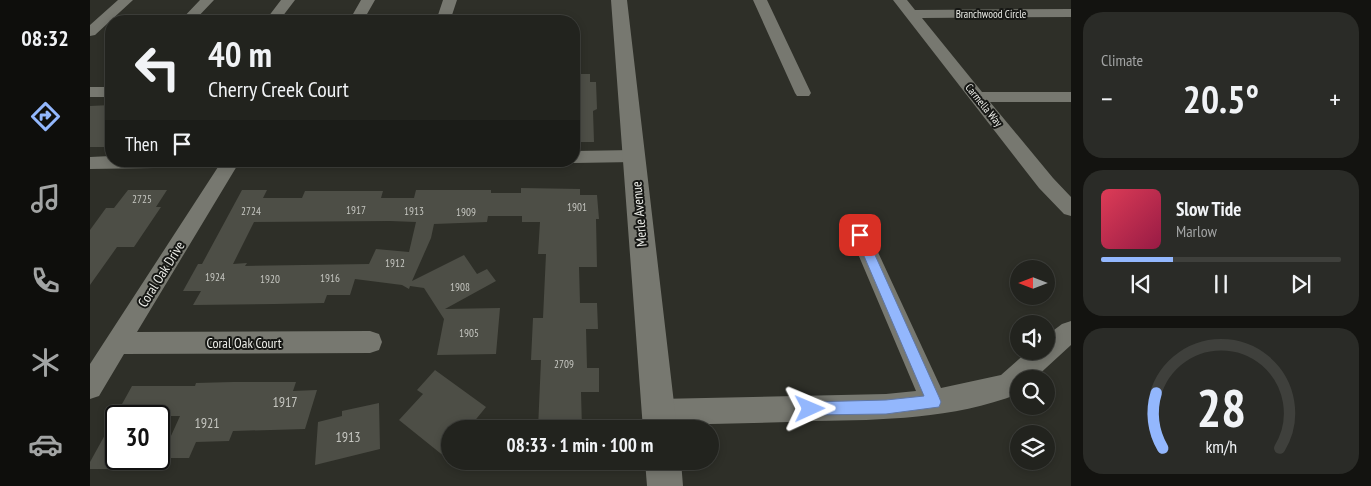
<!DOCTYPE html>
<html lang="en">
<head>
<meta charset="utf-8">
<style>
  :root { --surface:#22231e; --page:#2a2b27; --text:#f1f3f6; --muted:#a2a4a4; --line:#3f403c; --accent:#93b7fd }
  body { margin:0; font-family:"PT Sans Narrow",sans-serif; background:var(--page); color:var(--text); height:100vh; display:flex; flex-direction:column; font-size:19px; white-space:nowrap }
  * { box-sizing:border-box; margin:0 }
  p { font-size:16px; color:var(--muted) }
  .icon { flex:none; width:28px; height:28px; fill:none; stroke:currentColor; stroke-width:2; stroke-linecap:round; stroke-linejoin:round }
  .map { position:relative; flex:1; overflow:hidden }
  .side { display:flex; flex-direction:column; gap:12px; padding:12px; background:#131310; width:300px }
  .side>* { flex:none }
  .guide { position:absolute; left:15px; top:15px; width:475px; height:152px; border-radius:20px; box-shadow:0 2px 8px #0003,0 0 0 1px var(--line); background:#22231e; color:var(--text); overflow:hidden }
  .needle { width:32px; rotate:270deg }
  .buttons { position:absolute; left:920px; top:260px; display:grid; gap:10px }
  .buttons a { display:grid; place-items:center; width:45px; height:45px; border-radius:50%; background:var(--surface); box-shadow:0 2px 8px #0003,0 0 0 1px var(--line); font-size:25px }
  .speed { position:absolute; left:15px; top:405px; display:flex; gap:10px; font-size:25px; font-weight:700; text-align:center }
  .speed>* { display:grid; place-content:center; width:65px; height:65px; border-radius:50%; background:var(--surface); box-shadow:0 2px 8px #0003,0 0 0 1px var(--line); line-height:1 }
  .speed .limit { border:2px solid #111; border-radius:8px; background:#fff; color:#111 }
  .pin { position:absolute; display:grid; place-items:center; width:42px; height:42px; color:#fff; margin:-21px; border-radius:10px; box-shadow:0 2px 8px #0006 }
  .me { position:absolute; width:55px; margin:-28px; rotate:89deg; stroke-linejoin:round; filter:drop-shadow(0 0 4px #0008) }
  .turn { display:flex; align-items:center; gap:18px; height:105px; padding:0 20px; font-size:22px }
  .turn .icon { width:65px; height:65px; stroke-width:2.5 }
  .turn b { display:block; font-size:35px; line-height:42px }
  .then { display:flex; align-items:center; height:48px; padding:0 20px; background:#0003; gap:10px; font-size:19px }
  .big { font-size:38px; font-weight:800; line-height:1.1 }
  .side .card { flex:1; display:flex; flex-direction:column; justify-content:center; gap:8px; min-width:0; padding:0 18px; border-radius:20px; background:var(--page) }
  .side .dial { align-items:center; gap:0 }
  .dial svg { height:130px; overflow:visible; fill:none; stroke:var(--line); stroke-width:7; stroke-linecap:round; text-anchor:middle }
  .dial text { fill:var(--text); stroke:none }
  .song { display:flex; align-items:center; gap:15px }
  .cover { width:60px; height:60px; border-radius:8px; background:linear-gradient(135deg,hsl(350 70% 55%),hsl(340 70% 35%)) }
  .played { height:5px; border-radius:2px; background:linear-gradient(90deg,var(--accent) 30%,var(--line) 30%) }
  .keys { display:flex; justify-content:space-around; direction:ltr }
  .heat { display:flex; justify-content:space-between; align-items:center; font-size:28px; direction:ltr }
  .trip { position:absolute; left:351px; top:420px; width:278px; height:50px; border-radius:25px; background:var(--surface); box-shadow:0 2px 8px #0003,0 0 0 1px var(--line); font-weight:800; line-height:50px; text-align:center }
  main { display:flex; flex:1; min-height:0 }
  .menu { display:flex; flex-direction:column; width:90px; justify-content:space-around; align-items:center; background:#0e0e0c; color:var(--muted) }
  .menu .icon { width:35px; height:35px }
  .menu .selected { color:var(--accent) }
  .menu b { font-size:22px; color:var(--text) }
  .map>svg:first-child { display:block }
  .building { fill:#4d4e46; fill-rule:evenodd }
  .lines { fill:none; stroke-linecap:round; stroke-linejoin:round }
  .minor { fill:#777870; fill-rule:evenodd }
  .tertiary { fill:#777870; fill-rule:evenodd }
  .route { fill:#93b7fd; stroke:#6077a4 }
  .labels { text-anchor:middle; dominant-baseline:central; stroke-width:4; stroke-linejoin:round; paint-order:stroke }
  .far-street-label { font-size:11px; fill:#edeee9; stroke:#161714 }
  .number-label { font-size:11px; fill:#c5c6c0 }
  .street-label { font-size:14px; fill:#edeee9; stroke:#161714 }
  .near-number-label { font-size:14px; fill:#c5c6c0 }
</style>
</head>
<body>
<main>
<nav class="menu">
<b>08:32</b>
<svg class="icon selected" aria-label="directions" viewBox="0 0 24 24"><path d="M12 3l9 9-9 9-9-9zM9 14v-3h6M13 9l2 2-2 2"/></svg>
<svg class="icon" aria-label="music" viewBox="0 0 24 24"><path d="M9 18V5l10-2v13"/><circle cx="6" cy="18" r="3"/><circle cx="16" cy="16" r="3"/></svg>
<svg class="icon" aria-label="phone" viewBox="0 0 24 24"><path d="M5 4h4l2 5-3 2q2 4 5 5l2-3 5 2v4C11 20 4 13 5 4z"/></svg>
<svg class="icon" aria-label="climate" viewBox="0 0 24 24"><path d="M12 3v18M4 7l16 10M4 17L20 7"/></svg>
<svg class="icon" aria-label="car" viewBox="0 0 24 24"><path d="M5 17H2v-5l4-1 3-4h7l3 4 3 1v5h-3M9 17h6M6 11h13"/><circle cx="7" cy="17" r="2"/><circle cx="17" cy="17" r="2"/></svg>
</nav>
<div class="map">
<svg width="981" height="486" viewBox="0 0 981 486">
  <rect width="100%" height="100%" fill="#2e2f28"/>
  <path class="building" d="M 484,74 L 500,74 L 500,82 L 506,82 L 507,109 L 503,111 L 504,142 L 484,142 Z
    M 21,105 L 21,147 L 0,147 L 0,106 Z
    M 431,188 L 490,189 L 490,195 L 507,195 L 509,219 L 506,219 L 507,267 L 489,267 L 490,303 L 507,303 L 508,329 L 496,329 L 497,368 L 509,368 L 509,392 L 491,392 L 492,429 L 448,429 L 451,360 L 441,360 L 443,318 L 453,318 L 456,254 L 448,254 L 450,222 L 432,222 L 432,216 L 398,216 L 397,222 L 344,224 L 341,238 L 322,281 L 374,255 L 387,274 L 397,269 L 406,281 L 355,309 L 410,308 L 406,354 L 347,355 L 354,319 L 334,288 L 320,286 L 319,289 L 312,285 L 265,279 L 260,295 L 237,295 L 234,303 L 185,304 L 103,305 L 111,291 L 93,291 L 108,264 L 112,264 L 152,190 L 177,190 L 173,198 L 212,198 L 215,191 L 293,191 L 291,198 L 324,198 L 326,190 L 401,190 L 401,193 L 431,193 ZM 164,222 L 300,221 L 326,222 L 319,252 L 286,249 L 279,264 L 155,266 L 157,263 L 143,264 Z
    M 38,190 L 77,190 L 66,207 L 71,207 L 44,247 L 27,247 L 0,285 L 0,230 L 16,208 L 24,208 Z
    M 345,370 L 396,407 L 378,429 L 360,429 L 360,461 L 309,420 L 333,394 L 327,390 Z
    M 143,382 L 206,382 L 203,391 L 227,390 L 215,429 L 143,431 L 139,441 L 106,442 L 99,458 L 71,458 L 90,416 L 26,416 L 26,469 L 0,469 L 0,462 L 42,386 L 105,386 L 106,383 Z
    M 289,403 L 290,449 L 225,465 L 228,422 L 252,416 L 252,411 Z"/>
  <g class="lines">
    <path class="minor" d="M 28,0 L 43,0 L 5,35 L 0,36 L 0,25 Z
      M 110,0 L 124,0 L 104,21 L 90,21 Z
      M 191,0 L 205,0 L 189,21 L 175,21 Z
      M 271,0 L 285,0 L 273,21 L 259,21 Z
      M 353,0 L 367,0 L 360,21 L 346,21 Z
      M 663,0 L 677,0 L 721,93 L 719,96 L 707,96 L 705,93 Z
      M 803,0 L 817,0 L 825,10 L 981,9 L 981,17 L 832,18 L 892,92 L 981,92 L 981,102 L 900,102 L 963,178 L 981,197 L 981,216 L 974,214 L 949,188 Z
      M 0,87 L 21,87 L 21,97 L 0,97 Z
      M 544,150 L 551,152 L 553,156 L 551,160 L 544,162 L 484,163 L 477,161 L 484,161 L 484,151 Z
      M 21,156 L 21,161 L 150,161 L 47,332 L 280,331 L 289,334 L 292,342 L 289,350 L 280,353 L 34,354 L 9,396 L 0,399 L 0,364 L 128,167 L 0,169 L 0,157 Z
      M 770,227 L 777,229 L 780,235 L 851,388 L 911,375 L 938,351 L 956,351 L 956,336 L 972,324 L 981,321 L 981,345 L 944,379 L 929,379 L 928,394 C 863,419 793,420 725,421 C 672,423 620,424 568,425 L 559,421 L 555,412 L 559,403 L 568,399 L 796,394 L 826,391 L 760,235 L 763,229 Z"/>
    <path class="tertiary" d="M 521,0 L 537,0 L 587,429 L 553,429 Z
      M 555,461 L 591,461 L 593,486 L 557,486 Z"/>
  </g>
  <path class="route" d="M 770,231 L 776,235 L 849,397 L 851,402 L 849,407 L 796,414 L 720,415 L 715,413 L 713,409 L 715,404 L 720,402 L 796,400 L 834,396 L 765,235 Z"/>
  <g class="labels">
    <g class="far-street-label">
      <text x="901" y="14">Branchwood Circle</text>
      <text transform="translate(894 105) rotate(51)">Carmella Way</text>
    </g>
    <g class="number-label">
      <text x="52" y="199">2725</text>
      <text x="487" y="207">1901</text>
      <text x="266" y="210">1917</text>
      <text x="161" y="211">2724</text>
      <text x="324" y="211">1913</text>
      <text x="376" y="212">1909</text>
      <text x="305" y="263">1912</text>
      <text x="125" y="277">1924</text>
      <text x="240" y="278">1916</text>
      <text x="180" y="279">1920</text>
      <text x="370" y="287">1908</text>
      <text x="379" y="333">1905</text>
      <text x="474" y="364">2709</text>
    </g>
    <g class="street-label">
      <text transform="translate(549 214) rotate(-95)">Merle Avenue</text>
      <text transform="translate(71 274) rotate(-58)">Coral Oak Drive</text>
      <text x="154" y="343">Coral Oak Court</text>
    </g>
    <g class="near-number-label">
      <text x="195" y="402">1917</text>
      <text x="117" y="423">1921</text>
      <text x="258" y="437">1913</text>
    </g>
  </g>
</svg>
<div class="buttons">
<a><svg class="needle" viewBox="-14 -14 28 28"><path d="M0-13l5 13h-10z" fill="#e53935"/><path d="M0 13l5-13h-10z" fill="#a2a4a4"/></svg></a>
<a><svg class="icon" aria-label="sound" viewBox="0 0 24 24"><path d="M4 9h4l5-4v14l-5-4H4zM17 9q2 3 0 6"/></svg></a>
<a><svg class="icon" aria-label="search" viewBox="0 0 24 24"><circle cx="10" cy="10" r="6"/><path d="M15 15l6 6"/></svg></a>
<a><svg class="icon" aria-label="layers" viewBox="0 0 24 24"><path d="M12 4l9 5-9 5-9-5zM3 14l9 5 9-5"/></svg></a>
</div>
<div class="speed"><div class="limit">30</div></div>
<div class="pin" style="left:770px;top:235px;background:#d93025"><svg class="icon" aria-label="arrive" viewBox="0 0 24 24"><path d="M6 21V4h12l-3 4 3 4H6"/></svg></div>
<svg class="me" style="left:720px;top:409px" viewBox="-20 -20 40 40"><path d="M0-17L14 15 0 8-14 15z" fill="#93b7fd" stroke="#fff" stroke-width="4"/></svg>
<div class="trip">08:33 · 1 min · 100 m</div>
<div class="guide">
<div class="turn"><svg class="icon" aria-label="left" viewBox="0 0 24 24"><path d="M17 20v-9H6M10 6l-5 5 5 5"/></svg><div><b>40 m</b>Cherry Creek Court</div></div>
<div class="then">Then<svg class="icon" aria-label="arrive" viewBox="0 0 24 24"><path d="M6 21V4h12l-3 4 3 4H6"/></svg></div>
</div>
</div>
<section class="side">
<div class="card"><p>Climate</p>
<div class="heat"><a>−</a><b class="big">20.5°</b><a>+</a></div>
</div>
<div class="card">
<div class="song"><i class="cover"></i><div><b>Slow Tide</b><p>Marlow</p></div></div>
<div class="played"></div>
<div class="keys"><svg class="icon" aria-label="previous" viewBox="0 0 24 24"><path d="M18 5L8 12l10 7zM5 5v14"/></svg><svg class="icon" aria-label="pause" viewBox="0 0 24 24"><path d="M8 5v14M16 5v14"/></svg><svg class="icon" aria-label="next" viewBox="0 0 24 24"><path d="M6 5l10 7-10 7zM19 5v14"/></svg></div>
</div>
<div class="card dial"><svg viewBox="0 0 100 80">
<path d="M14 69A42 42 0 1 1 86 69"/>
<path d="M14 69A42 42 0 0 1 10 35" stroke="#93b7fd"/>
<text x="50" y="56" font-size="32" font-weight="700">28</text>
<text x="50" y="72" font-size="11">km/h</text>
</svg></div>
</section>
</main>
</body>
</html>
